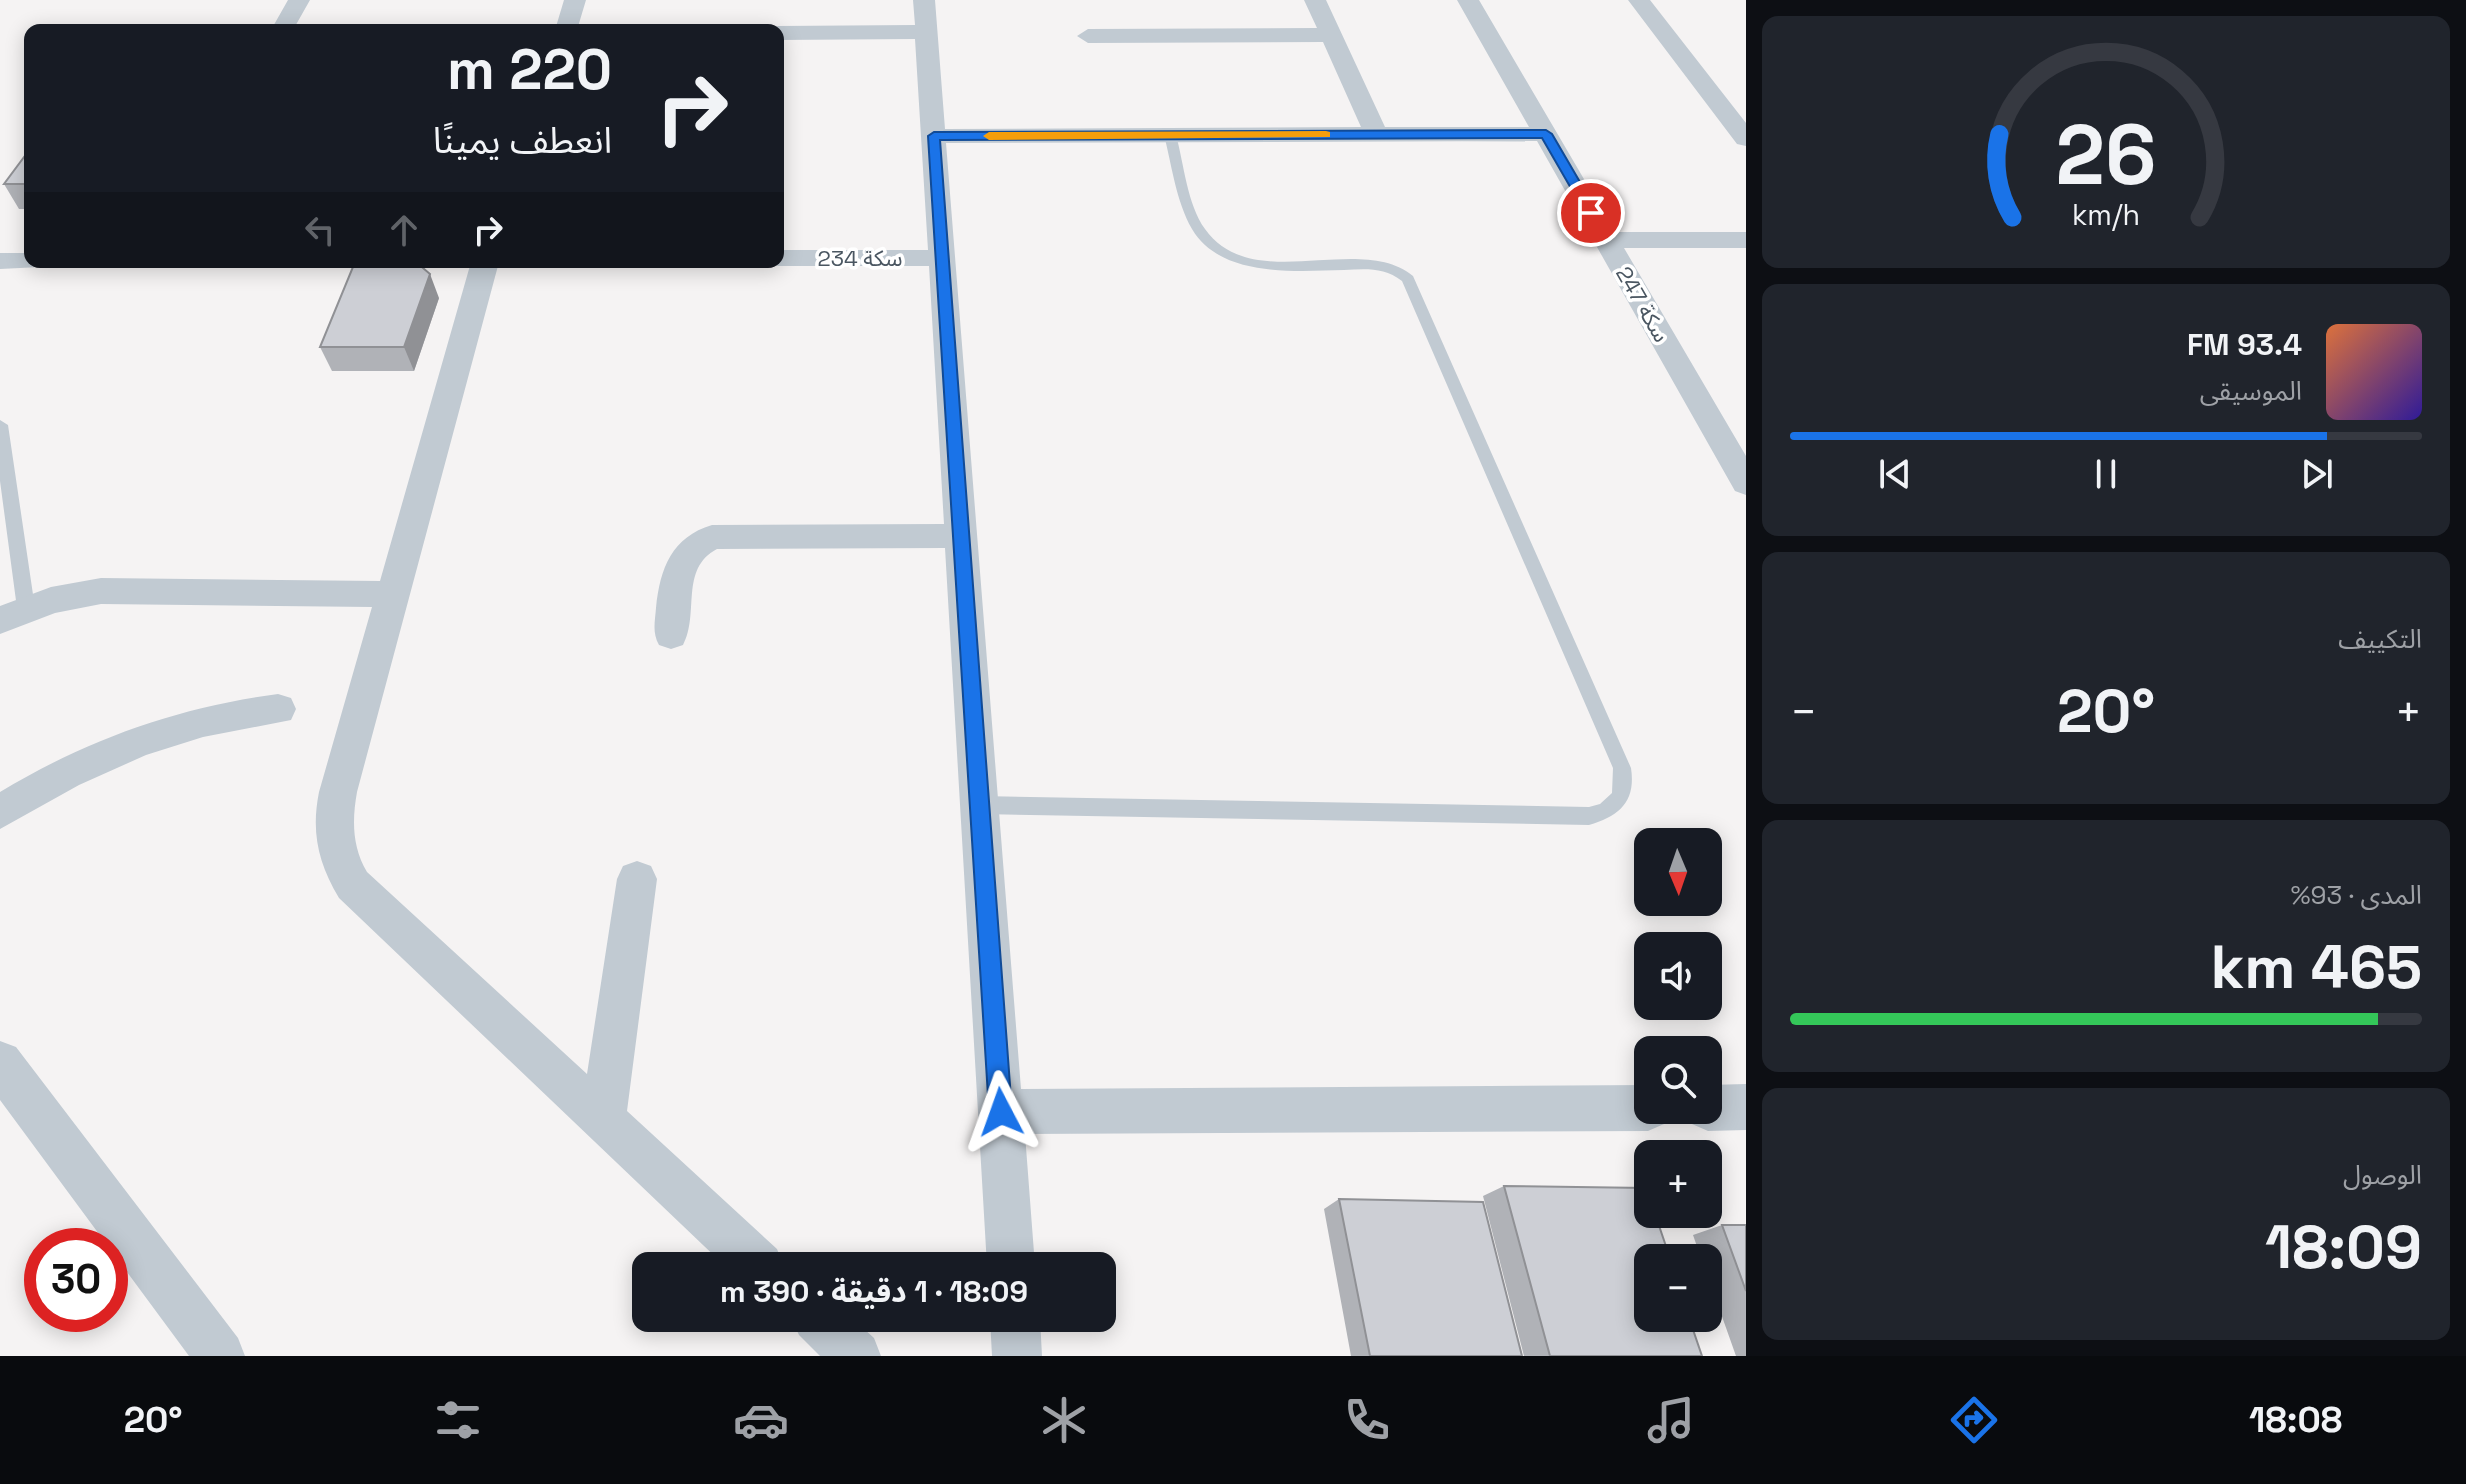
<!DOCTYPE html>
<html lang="ar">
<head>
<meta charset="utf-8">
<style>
  :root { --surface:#171b24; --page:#20242c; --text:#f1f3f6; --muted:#9ea1a6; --line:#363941; --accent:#1a73e8 }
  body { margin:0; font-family:"Space Grotesk","Noto Sans Arabic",sans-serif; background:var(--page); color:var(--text); direction:rtl; height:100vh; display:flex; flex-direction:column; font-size:30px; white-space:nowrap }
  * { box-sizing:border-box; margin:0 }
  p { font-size:26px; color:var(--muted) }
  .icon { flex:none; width:44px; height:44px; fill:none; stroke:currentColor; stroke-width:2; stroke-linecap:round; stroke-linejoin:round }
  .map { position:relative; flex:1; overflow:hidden; direction:ltr }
  .details { display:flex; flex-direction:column; gap:16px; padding:16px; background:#0d0f14; width:720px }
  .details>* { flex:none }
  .top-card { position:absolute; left:24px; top:24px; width:760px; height:244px; border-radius:16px; box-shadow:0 4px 20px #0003; direction:rtl; background:#171b24; color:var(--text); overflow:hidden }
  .needle { width:52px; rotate:178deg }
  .fabs { position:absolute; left:1634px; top:828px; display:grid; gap:16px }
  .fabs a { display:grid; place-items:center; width:88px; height:88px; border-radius:16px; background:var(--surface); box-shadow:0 4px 20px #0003; font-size:40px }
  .speed { position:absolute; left:24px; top:1228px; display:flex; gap:16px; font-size:40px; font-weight:700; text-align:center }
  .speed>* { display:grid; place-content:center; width:104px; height:104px; border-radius:50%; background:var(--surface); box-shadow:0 4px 20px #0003; line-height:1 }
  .speed .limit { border:12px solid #d22; background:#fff; color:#111 }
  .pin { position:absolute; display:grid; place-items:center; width:68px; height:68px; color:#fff; margin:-34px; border:4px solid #fff; border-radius:50%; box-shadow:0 2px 8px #0007 }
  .me { position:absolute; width:88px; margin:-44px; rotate:356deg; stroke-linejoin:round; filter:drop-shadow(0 0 6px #0008) }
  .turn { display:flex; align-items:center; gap:28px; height:168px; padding:0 40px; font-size:36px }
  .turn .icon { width:104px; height:104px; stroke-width:2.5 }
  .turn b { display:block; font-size:56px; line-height:68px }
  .lanes { display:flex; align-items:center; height:76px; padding:0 40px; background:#0003; justify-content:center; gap:40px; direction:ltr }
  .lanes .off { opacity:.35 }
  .big { font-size:60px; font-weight:700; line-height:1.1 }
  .details .tile { flex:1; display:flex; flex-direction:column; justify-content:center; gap:12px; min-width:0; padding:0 28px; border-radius:16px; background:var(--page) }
  .details .dial { align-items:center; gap:0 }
  .dial svg { height:208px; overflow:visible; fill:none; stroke:var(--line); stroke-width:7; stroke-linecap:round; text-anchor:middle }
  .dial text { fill:var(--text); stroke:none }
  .song { display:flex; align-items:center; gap:24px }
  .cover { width:96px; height:96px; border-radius:12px; background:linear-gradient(135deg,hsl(20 70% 55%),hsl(250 70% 35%)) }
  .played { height:8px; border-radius:4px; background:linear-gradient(90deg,var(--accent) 85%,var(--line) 85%) }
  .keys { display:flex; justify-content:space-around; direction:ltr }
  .heat { display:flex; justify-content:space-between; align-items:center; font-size:44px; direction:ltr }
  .charge { height:12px; border-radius:6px; background:linear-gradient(90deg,#34c759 93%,var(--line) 0) }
  .trip { position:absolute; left:632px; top:1252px; width:484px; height:80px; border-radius:16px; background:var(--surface); box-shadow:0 4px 20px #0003; font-weight:700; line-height:80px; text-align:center; direction:rtl }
  .tabs { display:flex; height:128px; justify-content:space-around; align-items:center; background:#090b0e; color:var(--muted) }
  .tabs .icon { width:56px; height:56px }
  .tabs .selected { color:var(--accent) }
  .tabs b { font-size:36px; color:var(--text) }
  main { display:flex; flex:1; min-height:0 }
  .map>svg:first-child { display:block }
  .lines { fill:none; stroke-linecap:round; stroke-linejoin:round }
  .service { fill:#c1cad2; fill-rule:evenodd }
  .minor { fill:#c1cad2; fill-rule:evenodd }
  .wall { fill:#b0b2b7 }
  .shaded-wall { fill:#909195 }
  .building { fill:#cdcfd5; stroke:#909195; stroke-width:2 }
  .route { fill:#1a73e8; stroke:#114b97; stroke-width:2 }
  .slow { fill:#f59e0b }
  .labels { text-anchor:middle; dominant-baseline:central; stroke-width:7; stroke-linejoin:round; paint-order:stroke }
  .far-street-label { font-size:22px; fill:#4a5661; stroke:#fff }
</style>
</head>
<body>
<main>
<section class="details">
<div class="tile dial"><svg viewBox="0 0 100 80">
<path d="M14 69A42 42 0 1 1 86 69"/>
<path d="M14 69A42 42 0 0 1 9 37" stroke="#1a73e8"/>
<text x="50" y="56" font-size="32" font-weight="700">26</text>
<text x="50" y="72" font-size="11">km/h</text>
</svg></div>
<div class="tile">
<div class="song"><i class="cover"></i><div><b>93.4 FM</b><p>الموسيقى</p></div></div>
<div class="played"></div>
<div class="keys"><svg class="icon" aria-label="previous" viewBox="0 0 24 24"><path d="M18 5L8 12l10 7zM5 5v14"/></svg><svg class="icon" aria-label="pause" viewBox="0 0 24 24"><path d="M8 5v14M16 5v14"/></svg><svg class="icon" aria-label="next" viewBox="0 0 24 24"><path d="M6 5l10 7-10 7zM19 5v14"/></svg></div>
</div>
<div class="tile"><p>التكييف</p>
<div class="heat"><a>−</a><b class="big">20°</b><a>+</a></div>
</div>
<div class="tile"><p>المدى · 93%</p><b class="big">465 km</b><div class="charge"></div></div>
<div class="tile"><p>الوصول</p><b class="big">18:09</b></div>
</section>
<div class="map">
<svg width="1746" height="1356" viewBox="0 0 1746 1356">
  <rect width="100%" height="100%" fill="#f5f3f3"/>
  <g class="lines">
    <path class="service" d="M 1170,131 L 1176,135 C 1184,164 1187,204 1205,229 C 1253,296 1359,232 1413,276 L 1631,768 C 1636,801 1620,816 1589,825 L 980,814 L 973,811 L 970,805 L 973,799 L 980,796 L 1589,807 L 1600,804 L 1612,793 L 1613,768 L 1402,281 C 1384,267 1366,269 1344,270 C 1295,271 1221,278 1192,229 C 1176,201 1172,166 1164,135 Z
      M 0,420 L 8,425 L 35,608 L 26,615 L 17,608 L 0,481 Z"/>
    <path class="minor" d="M 288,0 L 310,0 L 293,30 L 271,30 Z
      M 564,0 L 586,0 L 577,30 L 555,30 Z
      M 913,0 L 935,0 L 945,129 L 1361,127 L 1323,42 L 1088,43 L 1077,36 L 1088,29 L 1317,28 L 1304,0 L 1326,0 L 1385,127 L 1529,127 L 1457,0 L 1479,0 L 1615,232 L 1746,232 L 1746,248 L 1624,248 L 1746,456 L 1746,495 L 1735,491 L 1537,141 L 946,143 L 1021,1089 L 1648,1085 L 1648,1110 L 1670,1110 L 1664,1124 L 1648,1131 L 1025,1134 L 1035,1266 L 987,1266 L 945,548 L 717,549 C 679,569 700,614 683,645 L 671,649 L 659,645 C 652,632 655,622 656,608 C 660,568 672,537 712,525 L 944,524 L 929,266 L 778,266 L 767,262 L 778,262 L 778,250 L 928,250 L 915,39 L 778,40 L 778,30 L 769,30 L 778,26 L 915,25 Z
      M 1628,0 L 1650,0 L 1746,123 L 1746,146 L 1737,144 Z
      M 0,253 L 30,253 L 30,262 L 43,262 L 40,267 L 0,269 Z
      M 471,262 L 499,262 L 357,792 C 352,820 352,847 367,872 L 587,1074 L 617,879 L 623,866 L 637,861 L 651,866 L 657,879 L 627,1111 L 777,1249 L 784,1266 L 725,1266 L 339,898 C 318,863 311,832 319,792 L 372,607 L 101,604 L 55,613 L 0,634 L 0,606 L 51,587 L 101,578 L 380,581 Z
      M 278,694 L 291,698 L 296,709 L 291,720 L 203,737 L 146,755 L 79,785 L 0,829 L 0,792 C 86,740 178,707 278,694 Z
      M 0,1041 L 16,1047 L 238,1338 L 245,1356 L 189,1356 L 0,1100 Z
      M 1746,1084 L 1746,1130 L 1708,1131 L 1692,1124 L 1686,1110 L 1708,1110 L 1708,1085 Z
      M 791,1318 L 852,1318 L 874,1338 L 881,1356 L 820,1356 L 799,1335 Z
      M 990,1318 L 1040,1318 L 1042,1356 L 992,1356 Z"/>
  </g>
  <path class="wall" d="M 30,149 L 30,209 L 19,209 L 4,184 Z
    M 439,298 L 414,371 L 332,371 L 320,347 Z
    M 1504,1186 L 1702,1356 L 1524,1356 L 1483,1196 Z
    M 1339,1199 L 1522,1356 L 1351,1356 L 1324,1209 Z
    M 1722,1225 L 1746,1225 L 1746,1356 L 1736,1356 L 1708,1277 L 1708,1258 L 1701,1258 L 1693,1235 Z"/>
  <path class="shaded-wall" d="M 430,274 L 439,298 L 414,371 L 404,347 Z"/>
  <path class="building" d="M 30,149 L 30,184 L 4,184 Z
    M 355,262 L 416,262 L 430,274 L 404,347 L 320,347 Z
    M 1504,1186 L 1647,1188 L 1648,1192 L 1648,1214 L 1655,1214 L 1670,1258 L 1648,1258 L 1648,1318 L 1689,1318 L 1702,1356 L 1550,1356 Z
    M 1339,1199 L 1483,1202 L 1522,1356 L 1370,1356 Z
    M 1722,1225 L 1746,1225 L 1746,1291 Z"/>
  <path class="route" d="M 1546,130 L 1552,134 L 1598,213 L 1596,216 L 1587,216 L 1542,138 L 940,140 L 1012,1112 L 1009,1120 L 1001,1124 L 993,1120 L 989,1112 L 928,136 L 934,132 Z"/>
  <path class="slow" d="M 1326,131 L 1330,132 L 1330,137 L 989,140 L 983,136 L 989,132 Z"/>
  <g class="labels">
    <g class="far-street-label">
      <text x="860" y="258">سكة 234</text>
      <text transform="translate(1643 304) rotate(60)">سكة 247</text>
    </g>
  </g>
</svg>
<div class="fabs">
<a><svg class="needle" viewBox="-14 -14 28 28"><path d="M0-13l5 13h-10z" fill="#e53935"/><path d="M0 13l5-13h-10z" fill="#9ea1a6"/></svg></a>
<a><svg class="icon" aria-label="sound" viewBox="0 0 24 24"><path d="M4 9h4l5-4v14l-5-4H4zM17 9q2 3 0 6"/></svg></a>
<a><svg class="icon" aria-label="search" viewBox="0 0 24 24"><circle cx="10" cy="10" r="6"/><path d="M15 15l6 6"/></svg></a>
<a>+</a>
<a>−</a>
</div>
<div class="speed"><div class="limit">30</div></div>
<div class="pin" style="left:1591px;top:213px;background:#d93025"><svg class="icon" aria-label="arrive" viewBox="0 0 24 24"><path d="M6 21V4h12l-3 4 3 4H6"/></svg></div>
<svg class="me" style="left:1001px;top:1112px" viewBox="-20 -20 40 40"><path d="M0-17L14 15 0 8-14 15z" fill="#1a73e8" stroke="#fff" stroke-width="4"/></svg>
<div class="trip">18:09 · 1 دقيقة · 390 m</div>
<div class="top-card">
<div class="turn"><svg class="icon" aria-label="right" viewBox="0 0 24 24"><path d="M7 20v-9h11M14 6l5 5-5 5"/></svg><div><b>220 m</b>انعطف يمينًا</div></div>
<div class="lanes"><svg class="icon off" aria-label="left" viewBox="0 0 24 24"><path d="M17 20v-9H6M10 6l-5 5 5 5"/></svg><svg class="icon off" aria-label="ahead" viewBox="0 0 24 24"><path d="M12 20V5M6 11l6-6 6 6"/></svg><svg class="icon" aria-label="right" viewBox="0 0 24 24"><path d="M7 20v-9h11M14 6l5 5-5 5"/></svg></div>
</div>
</div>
</main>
<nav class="tabs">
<b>18:08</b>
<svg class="icon selected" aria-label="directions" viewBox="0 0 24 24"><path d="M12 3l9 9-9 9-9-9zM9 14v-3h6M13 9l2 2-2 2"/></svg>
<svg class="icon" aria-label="music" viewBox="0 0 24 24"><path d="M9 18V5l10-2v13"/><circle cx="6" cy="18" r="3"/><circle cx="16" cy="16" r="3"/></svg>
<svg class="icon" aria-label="phone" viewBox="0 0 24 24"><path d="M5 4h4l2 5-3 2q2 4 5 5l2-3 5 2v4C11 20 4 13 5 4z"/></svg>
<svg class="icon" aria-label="climate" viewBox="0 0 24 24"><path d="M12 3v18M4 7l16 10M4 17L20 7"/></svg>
<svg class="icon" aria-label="car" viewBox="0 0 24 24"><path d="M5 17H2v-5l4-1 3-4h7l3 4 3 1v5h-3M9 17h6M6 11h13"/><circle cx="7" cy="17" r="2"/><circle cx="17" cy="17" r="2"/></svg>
<svg class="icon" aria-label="filters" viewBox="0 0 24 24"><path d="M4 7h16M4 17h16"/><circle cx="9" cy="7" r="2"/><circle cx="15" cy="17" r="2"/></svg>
<b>20°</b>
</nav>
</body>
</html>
